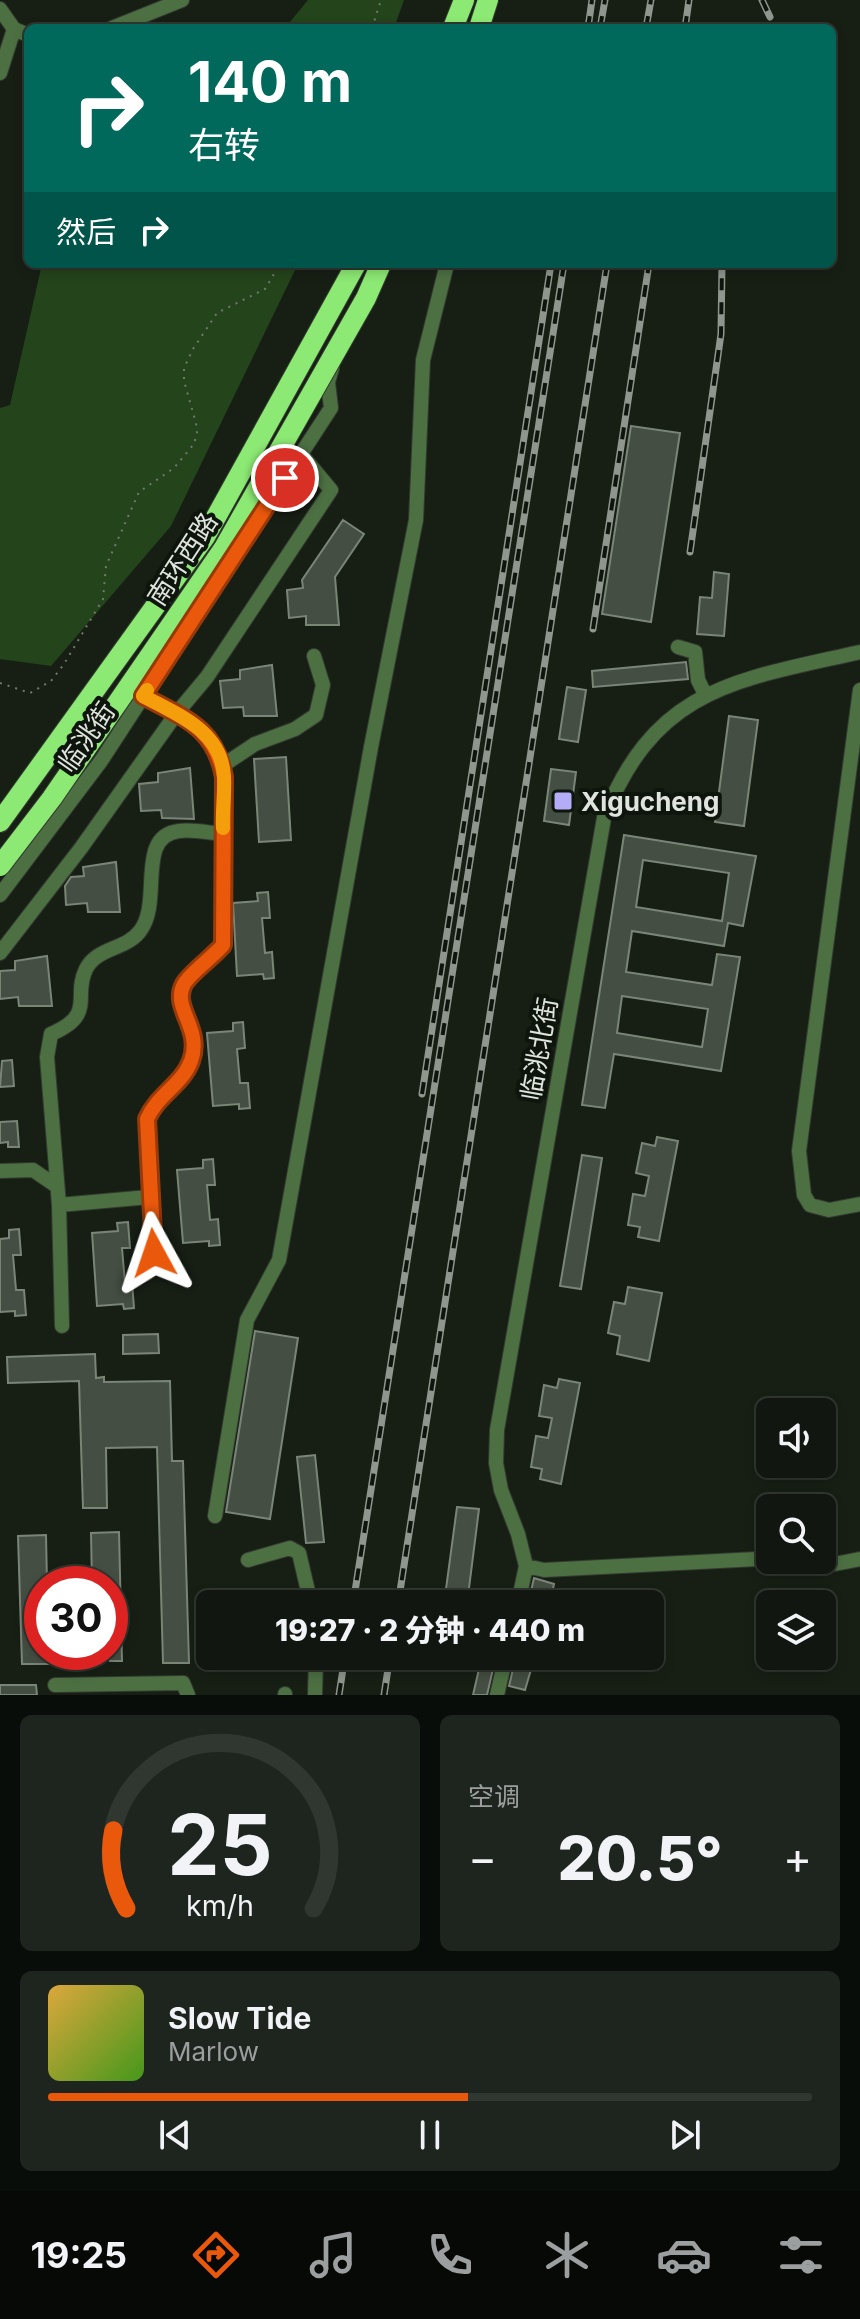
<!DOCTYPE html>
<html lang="zh">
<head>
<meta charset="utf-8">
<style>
  :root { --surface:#111710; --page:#1e241e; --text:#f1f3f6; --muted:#9c9f9f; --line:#303630; --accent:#ea580c }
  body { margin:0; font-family:Inter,"Noto Sans SC",sans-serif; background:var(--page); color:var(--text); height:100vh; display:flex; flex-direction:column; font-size:30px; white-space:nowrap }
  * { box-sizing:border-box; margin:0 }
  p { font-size:26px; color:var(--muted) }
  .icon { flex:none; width:44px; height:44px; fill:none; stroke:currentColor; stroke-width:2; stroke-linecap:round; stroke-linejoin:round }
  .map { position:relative; height:1695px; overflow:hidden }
  .side { display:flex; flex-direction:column; gap:20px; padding:20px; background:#090d09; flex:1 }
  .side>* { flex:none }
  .hud { position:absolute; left:24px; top:24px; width:812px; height:244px; border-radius:12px; box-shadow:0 4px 12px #0003,0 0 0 2px var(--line); background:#00695c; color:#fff; overflow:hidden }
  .fabs { position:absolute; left:756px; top:1398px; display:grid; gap:16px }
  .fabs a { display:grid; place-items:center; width:80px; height:80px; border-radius:12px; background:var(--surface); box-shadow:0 4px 12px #0003,0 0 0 2px var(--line); font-size:40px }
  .speed { position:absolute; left:24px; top:1566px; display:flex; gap:16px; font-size:40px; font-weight:700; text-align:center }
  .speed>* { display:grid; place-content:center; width:104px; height:104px; border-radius:50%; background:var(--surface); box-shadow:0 4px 12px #0003,0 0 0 2px var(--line); line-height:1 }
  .speed .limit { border:12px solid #d22; background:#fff; color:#111 }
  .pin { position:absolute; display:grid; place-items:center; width:68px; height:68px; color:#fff; margin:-34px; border:4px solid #fff; border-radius:50%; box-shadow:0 2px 8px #0007 }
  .me { position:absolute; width:88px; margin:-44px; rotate:355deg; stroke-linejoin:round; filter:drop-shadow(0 0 6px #0008) }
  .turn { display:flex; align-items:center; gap:28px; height:168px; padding:0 32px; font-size:36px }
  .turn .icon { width:104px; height:104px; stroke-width:2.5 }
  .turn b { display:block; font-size:56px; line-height:68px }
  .then { display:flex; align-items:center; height:76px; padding:0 32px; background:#0003; gap:16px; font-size:30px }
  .big { font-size:60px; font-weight:800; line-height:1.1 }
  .side .card { flex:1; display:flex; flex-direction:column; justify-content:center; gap:12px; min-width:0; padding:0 28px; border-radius:12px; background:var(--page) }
  .side .dial { align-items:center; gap:0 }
  .dial svg { height:208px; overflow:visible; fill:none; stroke:var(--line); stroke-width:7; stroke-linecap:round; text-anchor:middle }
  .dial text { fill:var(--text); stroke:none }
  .song { display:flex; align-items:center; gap:24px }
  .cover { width:96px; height:96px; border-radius:12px; background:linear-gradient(135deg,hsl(40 70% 55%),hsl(100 70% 35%)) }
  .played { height:8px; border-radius:4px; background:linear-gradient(90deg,var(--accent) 55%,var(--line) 55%) }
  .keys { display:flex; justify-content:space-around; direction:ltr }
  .heat { display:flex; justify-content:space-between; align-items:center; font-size:44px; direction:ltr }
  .side .tiles { flex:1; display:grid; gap:20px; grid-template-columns:1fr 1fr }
  .card:last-child { grid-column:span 2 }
  .trip { position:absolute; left:196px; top:1590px; width:468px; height:80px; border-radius:12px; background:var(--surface); box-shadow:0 4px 12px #0003,0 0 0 2px var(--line); font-weight:800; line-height:80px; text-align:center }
  .tabs { display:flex; height:128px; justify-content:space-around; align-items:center; background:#070906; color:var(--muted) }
  .tabs .icon { width:56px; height:56px }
  .tabs .on { color:var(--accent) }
  .tabs b { font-size:36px; color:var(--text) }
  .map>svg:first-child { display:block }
  .green { fill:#24441b }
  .building { fill:#454e43; stroke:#7a8477; stroke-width:2; fill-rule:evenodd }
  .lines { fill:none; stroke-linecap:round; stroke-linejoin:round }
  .minor-casing { stroke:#333b31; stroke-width:16 }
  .highway-casing { stroke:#333b31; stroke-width:22 }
  .path { stroke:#727970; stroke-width:2; stroke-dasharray:2 6; stroke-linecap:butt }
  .minor { stroke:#4d7043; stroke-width:14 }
  .highway { stroke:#8ce973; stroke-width:20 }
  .rail-casing { stroke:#8f968e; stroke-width:7 }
  .rail { stroke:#0e150c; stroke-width:4; stroke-dasharray:12; stroke-linecap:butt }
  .highway-bridge-casing { stroke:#333b31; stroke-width:22; stroke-linecap:butt }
  .highway-bridge { stroke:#8ce973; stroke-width:20 }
  .route-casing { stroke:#983908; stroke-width:20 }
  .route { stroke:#ea580c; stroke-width:14 }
  .slow { stroke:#f59e0b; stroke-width:14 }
  .poi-dot { fill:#b5acf8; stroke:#0e150c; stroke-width:3 }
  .labels { text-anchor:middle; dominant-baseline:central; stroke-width:8; stroke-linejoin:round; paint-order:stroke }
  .street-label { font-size:26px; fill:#dfe5de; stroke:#0e150c }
  .poi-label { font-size:26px; font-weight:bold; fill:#dfe5de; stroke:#0e150c; text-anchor:start }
</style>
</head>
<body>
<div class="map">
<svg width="860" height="1695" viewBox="0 0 860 1695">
  <rect width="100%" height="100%" fill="#171f15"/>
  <path class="green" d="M 308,0 L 404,0 L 394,28 L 285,28 Z
    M 42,264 L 298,264 L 171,526 L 51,666 L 0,659 L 0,408 L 10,405 Z"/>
  <path class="building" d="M 631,426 L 680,433 L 651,622 L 602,614 Z
    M 343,520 L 364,534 L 335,577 L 339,625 L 306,625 L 306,616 L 289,618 L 287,590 L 303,588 L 302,580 Z
    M 714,572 L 729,574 L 724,636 L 697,634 L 700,597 L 712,598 Z
    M 686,662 L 688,679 L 593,687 L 592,671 Z
    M 272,665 L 277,716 L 244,716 L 243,707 L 223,708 L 220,681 L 240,679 L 240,670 Z
    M 567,687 L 586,690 L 578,742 L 559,739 Z
    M 729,716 L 758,720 L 744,826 L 715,822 Z
    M 286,757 L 291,840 L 259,842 L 254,759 Z
    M 190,768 L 194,819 L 162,818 L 161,810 L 141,811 L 139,784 L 158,782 L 158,773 Z
    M 551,769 L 576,772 L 569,825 L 544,821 Z
    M 624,835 L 756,856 L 743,926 L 728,923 L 724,946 L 632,931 L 626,972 L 712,985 L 717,954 L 740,957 L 721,1071 L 614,1054 L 605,1108 L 582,1105 ZM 643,860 L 729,873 L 722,921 L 636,907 ZM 622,996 L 708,1009 L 702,1047 L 617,1033 Z
    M 116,862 L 120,912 L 88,912 L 87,903 L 66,905 L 65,886 L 71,877 L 84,876 L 83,867 Z
    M 268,892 L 270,918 L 262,918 L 265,953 L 272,952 L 274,978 L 264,979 L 263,974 L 237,976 L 233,903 L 258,901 L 257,893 Z
    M 47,956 L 52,1006 L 19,1006 L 18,997 L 0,999 L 0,971 L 15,970 L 15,961 Z
    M 243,1022 L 245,1048 L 237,1049 L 240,1083 L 248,1083 L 250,1108 L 239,1109 L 239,1104 L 213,1106 L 207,1033 L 233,1031 L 233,1023 Z
    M 12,1060 L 14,1086 L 0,1087 L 2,1061 Z
    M 17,1121 L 19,1147 L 8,1147 L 8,1142 L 0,1143 L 0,1122 Z
    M 657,1137 L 678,1141 L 659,1241 L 638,1237 L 640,1227 L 628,1225 L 633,1194 L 645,1196 L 649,1176 L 636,1173 L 642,1143 L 655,1146 Z
    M 582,1155 L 602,1158 L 581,1289 L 560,1286 Z
    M 213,1159 L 215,1185 L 207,1185 L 210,1220 L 218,1219 L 220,1245 L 209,1246 L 209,1241 L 183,1243 L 177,1170 L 203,1168 L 203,1160 Z
    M 128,1222 L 130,1248 L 122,1248 L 125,1283 L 132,1282 L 134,1308 L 124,1309 L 123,1304 L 97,1306 L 92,1233 L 118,1231 L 117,1223 Z
    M 19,1229 L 21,1255 L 13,1255 L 16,1290 L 24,1290 L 26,1315 L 15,1316 L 15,1311 L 0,1312 L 0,1239 L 9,1238 L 9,1230 Z
    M 628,1287 L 662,1293 L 649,1361 L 617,1354 L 620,1336 L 608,1333 L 614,1302 L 625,1304 Z
    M 255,1331 L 298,1338 L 270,1519 L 226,1512 Z
    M 158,1334 L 159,1353 L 123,1354 L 123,1335 Z
    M 95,1354 L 96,1378 L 104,1377 L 104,1382 L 170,1381 L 172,1461 L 183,1461 L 189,1663 L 163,1663 L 157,1447 L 106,1448 L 107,1508 L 83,1508 L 79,1381 L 8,1383 L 7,1357 Z
    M 559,1379 L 580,1383 L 561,1484 L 540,1479 L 542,1469 L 531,1467 L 536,1436 L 548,1438 L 552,1418 L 539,1416 L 544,1385 L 557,1388 Z
    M 315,1455 L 324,1542 L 306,1543 L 297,1457 Z
    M 457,1507 L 479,1509 L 467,1604 L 444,1604 Z
    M 119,1532 L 122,1661 L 110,1661 L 110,1584 L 92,1584 L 91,1533 Z
    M 46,1535 L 47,1584 L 42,1584 L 42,1652 L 49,1652 L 50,1664 L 22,1664 L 18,1536 Z
    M 534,1578 L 554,1584 L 550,1604 L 528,1604 Z
    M 482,1656 L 496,1656 L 487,1695 L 473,1695 Z
    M 516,1656 L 535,1656 L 525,1690 L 509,1686 Z
    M 0,1685 L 36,1685 L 37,1695 L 0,1695 Z"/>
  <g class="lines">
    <defs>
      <path id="minor" d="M 0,9 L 14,29 L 28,35
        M 112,28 L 182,0
        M 0,73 L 14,29
        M 678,647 L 695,652 L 698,680 L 706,696
        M 860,690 L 799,1151 L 804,1195 L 810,1205 L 829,1210 L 860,1204
        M 143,696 C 184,718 215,726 224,777 L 223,945 C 213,957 190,973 184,984 C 171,1007 200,1028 193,1055 C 186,1083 158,1092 147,1119 L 154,1253
        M 222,766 L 255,744 L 295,729 L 316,715 L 323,685 L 314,656
        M 0,895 L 101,761 L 331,408 L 328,382 L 332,368
        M 0,953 L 81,848 L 176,714 L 207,677 L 331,490 L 301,454
        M 0,1171 L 33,1170 L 55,1185
        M 59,1205 L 149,1197
        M 62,1326 L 59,1205 L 47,1057 L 51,1034 C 97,1014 72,997 86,969 C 97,947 126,950 140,931 C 163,902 135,836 179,831 C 193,829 209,833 223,834
        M 215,1516 L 247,1320 L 279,1260 L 371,747 L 416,520 L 423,360 L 447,264
        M 248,1560 L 290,1548 L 299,1553 L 311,1604
        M 526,1566 L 544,1570 L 757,1559 L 824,1566 L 860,1559
        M 518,1604 L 526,1566 L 518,1534 L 501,1490 L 496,1463 L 497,1430 L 604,818 C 655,687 737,680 860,652
        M 55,1685 L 183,1683 L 188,1695
        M 285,1695 L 285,1694
        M 315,1695 L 316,1656
        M 497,1695 L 506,1656"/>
      <path id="highway" d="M 453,28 L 464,0
        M 479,28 L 488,0
        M 0,822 L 205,537 L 356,264"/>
    </defs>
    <use href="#minor" class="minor-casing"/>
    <use href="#highway" class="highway-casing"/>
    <path class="path" d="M 372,28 L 381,0
      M 0,683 L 30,693 L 51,681 L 64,664 L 103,599 L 106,566 L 139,492 L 174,468 L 194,444 L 197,433 L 196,423 L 184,381 L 184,368 L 193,349 L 217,313 L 265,289 L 280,264"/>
    <use href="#minor" class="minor"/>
    <use href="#highway" class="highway"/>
    <defs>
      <path id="rail" d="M 762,0 L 770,17
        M 588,28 L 592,0
        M 600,28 L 605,0
        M 646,28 L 651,0
        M 685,28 L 689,0
        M 690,552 L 721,334 L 722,264
        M 593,629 L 649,264
        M 422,1094 L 551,264
        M 353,1604 L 564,264
        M 398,1604 L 607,264
        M 339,1695 L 345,1656
        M 384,1695 L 390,1656"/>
    </defs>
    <use href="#rail" class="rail-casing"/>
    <use href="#rail" class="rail"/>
    <defs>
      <path id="highway-bridge" d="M 0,866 L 52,798 L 224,548 L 366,298 L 381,264"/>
    </defs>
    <use href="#highway-bridge" class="highway-bridge-casing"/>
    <use href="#highway-bridge" class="highway-bridge"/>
  </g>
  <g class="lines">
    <defs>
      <path id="route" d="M 154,1253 L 147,1119 C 158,1094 182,1085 191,1061 C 203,1028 171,1008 184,984 C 190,973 213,957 223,945 L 224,777 C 215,727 184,718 143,696 L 285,478"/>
    </defs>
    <use href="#route" class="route-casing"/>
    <use href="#route" class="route"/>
    <path class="slow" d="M 147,690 L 143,696 C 178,715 222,731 224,777 C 225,793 222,811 223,828"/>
  </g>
  <rect class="poi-dot" x="553" y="791" width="20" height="20" rx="4"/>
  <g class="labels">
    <g class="street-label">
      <text transform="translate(182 559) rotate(-57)">南环西路</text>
      <text transform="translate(86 737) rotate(-55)">临洮街</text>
      <text transform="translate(539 1049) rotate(-80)">临洮北街</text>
    </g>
    <g class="poi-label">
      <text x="581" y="801">Xigucheng</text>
    </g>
  </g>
</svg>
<div class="fabs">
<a><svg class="icon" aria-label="sound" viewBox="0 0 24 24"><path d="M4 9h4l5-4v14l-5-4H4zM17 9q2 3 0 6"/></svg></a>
<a><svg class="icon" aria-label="search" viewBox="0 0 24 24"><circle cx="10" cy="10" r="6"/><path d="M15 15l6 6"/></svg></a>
<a><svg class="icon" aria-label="layers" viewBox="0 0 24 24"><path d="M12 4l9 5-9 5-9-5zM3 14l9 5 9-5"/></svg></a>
</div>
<div class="speed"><div class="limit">30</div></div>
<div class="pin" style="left:285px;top:478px;background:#d93025"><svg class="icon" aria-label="arrive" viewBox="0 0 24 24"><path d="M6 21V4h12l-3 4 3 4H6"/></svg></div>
<svg class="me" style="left:154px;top:1253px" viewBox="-20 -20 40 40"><path d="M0-17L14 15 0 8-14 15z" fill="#ea580c" stroke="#fff" stroke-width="4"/></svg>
<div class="trip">19:27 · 2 分钟 · 440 m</div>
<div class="hud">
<div class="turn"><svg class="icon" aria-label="right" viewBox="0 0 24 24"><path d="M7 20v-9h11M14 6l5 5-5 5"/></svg><div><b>140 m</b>右转</div></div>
<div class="then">然后<svg class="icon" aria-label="right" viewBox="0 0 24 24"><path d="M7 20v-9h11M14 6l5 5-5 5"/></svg></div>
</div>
</div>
<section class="side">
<div class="tiles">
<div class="card dial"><svg viewBox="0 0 100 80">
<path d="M14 69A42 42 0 1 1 86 69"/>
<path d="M14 69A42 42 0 0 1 9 39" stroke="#ea580c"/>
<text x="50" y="56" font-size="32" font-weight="700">25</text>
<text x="50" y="72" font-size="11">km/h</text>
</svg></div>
<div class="card"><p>空调</p>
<div class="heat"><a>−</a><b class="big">20.5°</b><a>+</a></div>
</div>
<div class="card">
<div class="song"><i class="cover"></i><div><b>Slow Tide</b><p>Marlow</p></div></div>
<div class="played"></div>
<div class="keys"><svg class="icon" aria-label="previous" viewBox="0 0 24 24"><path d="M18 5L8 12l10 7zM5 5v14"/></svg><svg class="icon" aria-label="pause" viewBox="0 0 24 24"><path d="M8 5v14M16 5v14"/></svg><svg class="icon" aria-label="next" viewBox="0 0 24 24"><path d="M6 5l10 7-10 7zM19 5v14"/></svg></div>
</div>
</div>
</section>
<nav class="tabs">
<b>19:25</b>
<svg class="icon on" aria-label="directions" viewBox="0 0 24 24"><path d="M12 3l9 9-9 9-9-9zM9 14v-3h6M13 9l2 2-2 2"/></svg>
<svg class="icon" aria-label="music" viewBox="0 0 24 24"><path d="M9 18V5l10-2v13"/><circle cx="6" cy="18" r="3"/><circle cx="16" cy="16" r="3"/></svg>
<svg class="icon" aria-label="phone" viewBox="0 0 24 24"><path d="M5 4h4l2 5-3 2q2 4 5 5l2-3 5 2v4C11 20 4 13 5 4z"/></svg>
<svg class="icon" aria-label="climate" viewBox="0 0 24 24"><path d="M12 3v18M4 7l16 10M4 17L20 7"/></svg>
<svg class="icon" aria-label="car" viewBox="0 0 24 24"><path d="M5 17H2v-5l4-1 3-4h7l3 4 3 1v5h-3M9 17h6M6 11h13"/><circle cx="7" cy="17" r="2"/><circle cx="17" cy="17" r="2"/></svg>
<svg class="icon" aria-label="filters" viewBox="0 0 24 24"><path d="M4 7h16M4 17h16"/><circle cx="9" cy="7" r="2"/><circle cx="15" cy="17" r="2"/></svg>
</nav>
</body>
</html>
